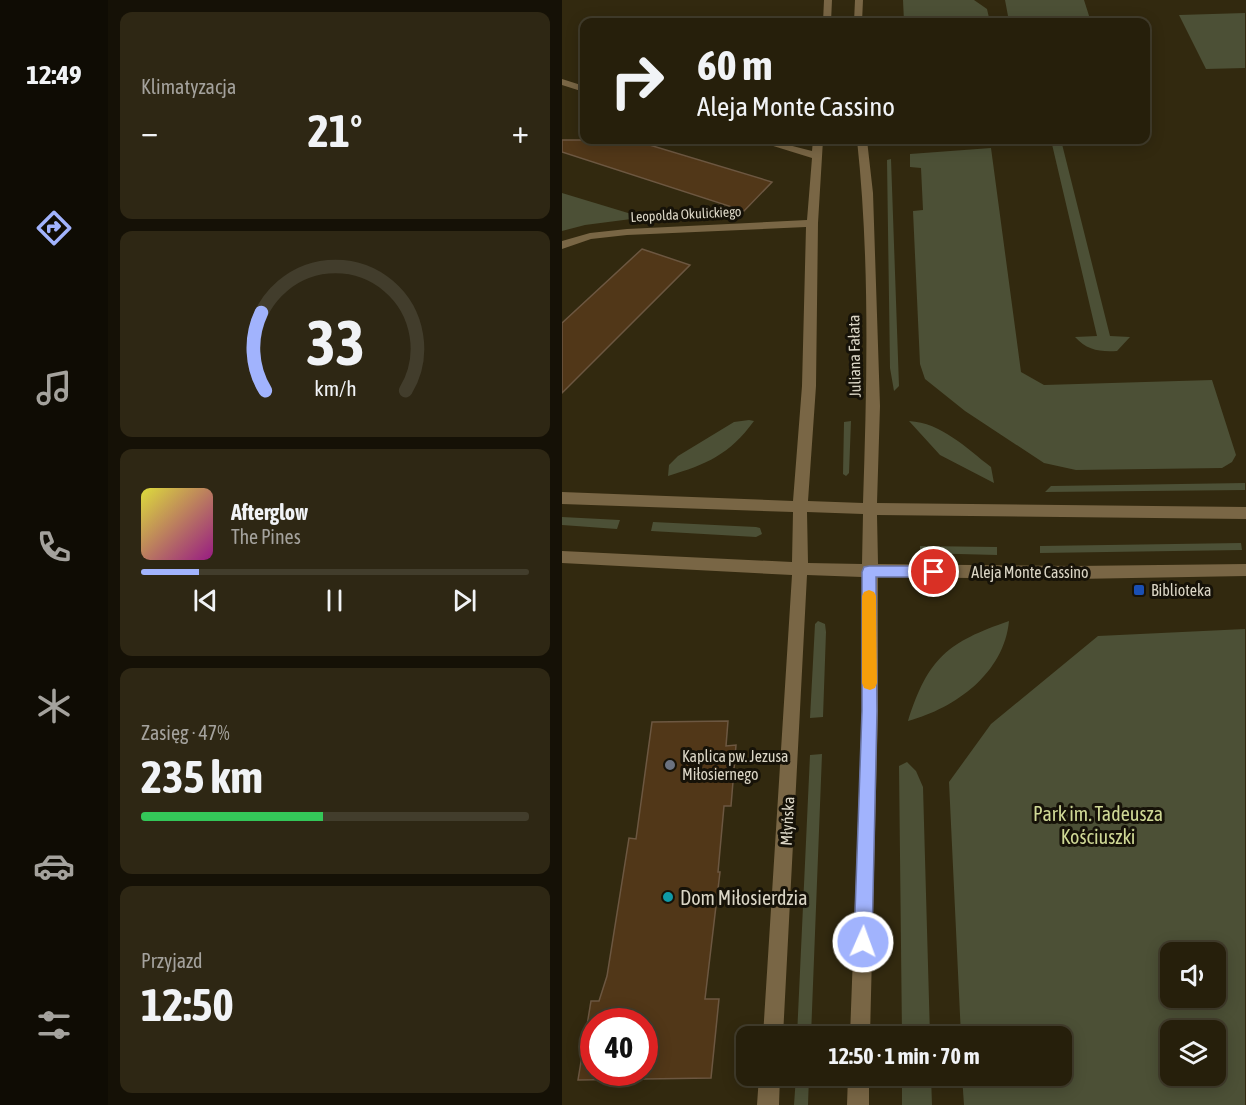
<!DOCTYPE html>
<html lang="pl">
<head>
<meta charset="utf-8">
<style>
  :root { --surface:#261f0b; --page:#2e2714; --text:#f1f3f6; --muted:#a4a29d; --line:#423d2c; --accent:#a1b3fd }
  body { margin:0; font-family:"Asap Condensed",sans-serif; background:var(--page); color:var(--text); height:100vh; display:flex; flex-direction:column; font-size:22px; white-space:nowrap }
  * { box-sizing:border-box; margin:0 }
  p { font-size:20px; color:var(--muted) }
  .icon { flex:none; width:33px; height:33px; fill:none; stroke:currentColor; stroke-width:2; stroke-linecap:round; stroke-linejoin:round }
  .map { position:relative; flex:1; overflow:hidden }
  .panel { display:flex; flex-direction:column; gap:12px; padding:12px; background:#151106; width:454px }
  .panel>* { flex:none }
  .top-card { position:absolute; left:18px; top:18px; width:570px; height:126px; border-radius:12px; box-shadow:0 3px 15px #0003,0 0 0 2px var(--line); background:#261f0b; color:var(--text); overflow:hidden }
  .buttons { position:absolute; left:598px; top:942px; display:grid; gap:12px }
  .buttons a { display:grid; place-items:center; width:66px; height:66px; border-radius:12px; background:var(--surface); box-shadow:0 3px 15px #0003,0 0 0 2px var(--line); font-size:30px }
  .speed { position:absolute; left:18px; top:1008px; display:flex; gap:12px; font-size:30px; font-weight:700; text-align:center }
  .speed>* { display:grid; place-content:center; width:78px; height:78px; border-radius:50%; background:var(--surface); box-shadow:0 3px 15px #0003,0 0 0 2px var(--line); line-height:1 }
  .speed .limit { border:9px solid #d22; background:#fff; color:#111 }
  .pin { position:absolute; display:grid; place-items:center; width:51px; height:51px; color:#fff; margin:-26px; border:3px solid #fff; border-radius:50%; box-shadow:0 2px 6px #0007 }
  .me { position:absolute; width:66px; margin:-33px; rotate:2deg; stroke-linejoin:round; filter:drop-shadow(0 0 4px #0008) }
  .turn { display:flex; align-items:center; gap:21px; height:126px; padding:0 18px; font-size:27px }
  .turn .icon { width:78px; height:78px; stroke-width:2.5 }
  .turn b { display:block; font-size:42px; line-height:51px }
  .big { font-size:45px; font-weight:700; line-height:1.1 }
  .panel .widget { flex:1; display:flex; flex-direction:column; justify-content:center; gap:9px; min-width:0; padding:0 21px; border-radius:12px; background:var(--page) }
  .panel .dial { align-items:center; gap:0 }
  .dial svg { height:156px; overflow:visible; fill:none; stroke:var(--line); stroke-width:7; stroke-linecap:round; text-anchor:middle }
  .dial text { fill:var(--text); stroke:none }
  .song { display:flex; align-items:center; gap:18px }
  .cover { width:72px; height:72px; border-radius:9px; background:linear-gradient(135deg,hsl(60 70% 55%),hsl(310 70% 35%)) }
  .played { height:6px; border-radius:3px; background:linear-gradient(90deg,var(--accent) 15%,var(--line) 15%) }
  .keys { display:flex; justify-content:space-around; direction:ltr }
  .heat { display:flex; justify-content:space-between; align-items:center; font-size:33px; direction:ltr }
  .charge { height:9px; border-radius:4px; background:linear-gradient(90deg,#34c759 47%,var(--line) 0) }
  .trip { position:absolute; left:174px; top:1026px; width:336px; height:60px; border-radius:12px; background:var(--surface); box-shadow:0 3px 15px #0003,0 0 0 2px var(--line); font-weight:700; line-height:60px; text-align:center }
  main { display:flex; flex:1; min-height:0 }
  .tabs { display:flex; flex-direction:column; width:108px; justify-content:space-around; align-items:center; background:#0f0c04; color:var(--muted) }
  .tabs .icon { width:42px; height:42px }
  .tabs .current { color:var(--accent) }
  .tabs b { font-size:27px; color:var(--text) }
  .map>svg:first-child { display:block }
  .green { fill:#4c5036; fill-rule:evenodd }
  .building { fill:#513718; stroke:#6c5741; stroke-width:1.5; fill-rule:evenodd }
  .lines { fill:none; stroke-linecap:round; stroke-linejoin:round }
  .minor { fill:#796645; fill-rule:evenodd }
  .route { fill:#a1b3fd; stroke:#6974a4; stroke-width:1.5 }
  .slow { fill:#f59e0b }
  .transit-dot { fill:#1a4fb4; stroke:#161208; stroke-width:2 }
  .worship-dot { fill:#6b7280; stroke:#161208; stroke-width:2 }
  .culture-dot { fill:#0f9aa8; stroke:#161208; stroke-width:2 }
  .labels { text-anchor:middle; dominant-baseline:central; stroke-width:6; stroke-linejoin:round; paint-order:stroke }
  .far-street-label { font-size:14px; fill:#dbd6c6; stroke:#161208 }
  .street-label { font-size:16px; fill:#dbd6c6; stroke:#161208 }
  .poi-label { font-size:16px; fill:#dbd6c6; stroke:#161208; text-anchor:start }
  .near-park-label { font-size:20px; fill:#cfd895; stroke:#161208 }
  .near-poi-label { font-size:20px; fill:#dbd6c6; stroke:#161208; text-anchor:start }
</style>
</head>
<body>
<main>
<nav class="tabs">
<b>12:49</b>
<svg class="icon current" aria-label="directions" viewBox="0 0 24 24"><path d="M12 3l9 9-9 9-9-9zM9 14v-3h6M13 9l2 2-2 2"/></svg>
<svg class="icon" aria-label="music" viewBox="0 0 24 24"><path d="M9 18V5l10-2v13"/><circle cx="6" cy="18" r="3"/><circle cx="16" cy="16" r="3"/></svg>
<svg class="icon" aria-label="phone" viewBox="0 0 24 24"><path d="M5 4h4l2 5-3 2q2 4 5 5l2-3 5 2v4C11 20 4 13 5 4z"/></svg>
<svg class="icon" aria-label="climate" viewBox="0 0 24 24"><path d="M12 3v18M4 7l16 10M4 17L20 7"/></svg>
<svg class="icon" aria-label="car" viewBox="0 0 24 24"><path d="M5 17H2v-5l4-1 3-4h7l3 4 3 1v5h-3M9 17h6M6 11h13"/><circle cx="7" cy="17" r="2"/><circle cx="17" cy="17" r="2"/></svg>
<svg class="icon" aria-label="filters" viewBox="0 0 24 24"><path d="M4 7h16M4 17h16"/><circle cx="9" cy="7" r="2"/><circle cx="15" cy="17" r="2"/></svg>
</nav>
<section class="panel">
<div class="widget"><p>Klimatyzacja</p>
<div class="heat"><a>−</a><b class="big">21°</b><a>+</a></div>
</div>
<div class="widget dial"><svg viewBox="0 0 100 80">
<path d="M14 69A42 42 0 1 1 86 69"/>
<path d="M14 69A42 42 0 0 1 12 29" stroke="#a1b3fd"/>
<text x="50" y="56" font-size="32" font-weight="700">33</text>
<text x="50" y="72" font-size="11">km/h</text>
</svg></div>
<div class="widget">
<div class="song"><i class="cover"></i><div><b>Afterglow</b><p>The Pines</p></div></div>
<div class="played"></div>
<div class="keys"><svg class="icon" aria-label="previous" viewBox="0 0 24 24"><path d="M18 5L8 12l10 7zM5 5v14"/></svg><svg class="icon" aria-label="pause" viewBox="0 0 24 24"><path d="M8 5v14M16 5v14"/></svg><svg class="icon" aria-label="next" viewBox="0 0 24 24"><path d="M6 5l10 7-10 7zM19 5v14"/></svg></div>
</div>
<div class="widget"><p>Zasięg · 47%</p><b class="big">235 km</b><div class="charge"></div></div>
<div class="widget"><p>Przyjazd</p><b class="big">12:50</b></div>
</section>
<div class="map">
<svg width="684" height="1105" viewBox="0 0 684 1105">
  <rect width="100%" height="100%" fill="#32290f"/>
  <path class="green" d="M 341,0 L 412,0 L 425,9 L 428,22 L 342,22 Z
    M 443,0 L 522,0 L 529,22 L 455,22 L 446,16 Z
    M 683,13 L 683,68 L 644,69 L 617,15 Z
    M 489,140 L 499,140 L 548,336 L 568,337 L 555,351 C 537,352 525,350 513,337 L 535,336 Z
    M 429,148 L 459,372 L 482,385 L 650,380 L 674,455 L 670,462 L 660,468 L 514,470 L 482,463 L 403,411 L 363,379 L 358,364 L 351,211 L 361,210 L 359,168 L 348,167 L 348,154 Z
    M 329,159 L 337,386 L 332,391 L 328,368 L 325,160 Z
    M 0,193 L 76,216 L 77,218 L 23,225 L 0,231 Z
    M 187,420 L 192,421 C 167,455 145,464 106,476 L 107,465 L 116,456 L 172,422 Z
    M 289,421 L 287,473 L 284,476 L 281,474 L 282,422 Z
    M 347,421 C 380,423 404,448 429,467 L 432,483 L 378,455 Z
    M 683,483 L 683,490 L 483,492 L 489,486 Z
    M 0,517 L 58,520 L 55,529 L 0,525 Z
    M 91,522 L 194,527 L 198,528 L 200,534 L 194,537 L 89,531 Z
    M 679,543 L 680,550 L 478,553 L 478,546 Z
    M 358,546 L 435,547 L 435,555 L 358,553 Z
    M 256,621 L 263,624 L 264,632 L 261,717 L 248,718 L 253,624 Z
    M 447,621 C 442,673 394,708 346,721 C 366,658 386,642 447,621 Z
    M 683,629 L 683,1105 L 402,1105 L 400,1076 L 500,1076 L 500,1036 L 399,1036 L 387,782 L 429,724 L 536,636 ZM 609,952 L 654,952 L 654,998 L 609,998 ZM 609,1030 L 654,1030 L 654,1076 L 609,1076 Z
    M 260,754 L 249,1036 L 235,1036 L 248,755 Z
    M 345,762 L 354,771 L 361,787 L 368,1036 L 340,1036 L 337,766 Z
    M 234,1076 L 247,1076 L 246,1105 L 232,1105 Z
    M 340,1076 L 369,1076 L 370,1105 L 340,1105 Z"/>
  <path class="building" d="M 0,140 L 71,140 L 210,182 L 182,211 L 0,152 Z
    M 80,249 L 128,265 L 0,393 L 0,323 Z
    M 166,721 L 164,746 L 174,745 L 169,806 L 162,806 L 156,872 L 158,872 L 143,999 L 157,999 L 149,1078 L 16,1080 L 29,1001 L 37,1001 L 45,976 L 67,838 L 74,839 L 90,722 ZM 32,1022 L 82,1022 L 82,1072 L 32,1072 Z"/>
  <g class="lines">
    <path class="minor" d="M 262,0 L 270,0 L 269,22 L 261,22 Z
      M 293,0 L 301,0 L 300,22 L 292,22 Z
      M 0,79 L 22,86 L 22,92 L 0,85 Z
      M 192,140 L 207,140 L 250,151 L 251,140 L 261,140 L 256,223 L 254,386 L 246,501 L 301,503 C 305,383 308,260 295,140 L 305,140 L 311,193 L 318,406 L 315,503 L 684,507 L 684,519 L 315,515 L 316,564 L 513,566 L 684,564 L 684,576 L 513,579 L 316,577 L 316,711 L 308,1036 L 288,1036 L 300,711 L 300,577 L 245,575 L 221,1036 L 201,1036 L 230,575 L 0,563 L 0,551 L 230,562 L 231,512 L 0,504 L 0,492 L 231,501 L 240,386 L 244,227 L 65,235 L 29,239 L 0,249 L 0,241 L 28,233 L 65,229 L 245,220 L 250,158 ZM 245,512 L 301,514 L 300,564 L 246,563 Z
      M 197,1076 L 218,1076 L 217,1105 L 195,1105 Z
      M 286,1076 L 307,1076 L 307,1105 L 285,1105 Z"/>
  </g>
  <path class="route" d="M 307,566 L 372,566 L 376,568 L 378,572 L 376,576 L 372,577 L 314,577 L 315,711 L 310,942 L 307,948 L 301,951 L 294,948 L 292,942 L 300,711 L 300,572 L 302,567 Z"/>
  <path class="slow" d="M 307,590 L 312,592 L 314,596 L 315,683 L 313,688 L 308,690 L 302,688 L 300,683 L 300,596 L 302,592 Z"/>
  <rect class="transit-dot" x="571" y="584" width="12" height="12" rx="3"/>
  <circle class="worship-dot" cx="108" cy="765" r="6"/>
  <circle class="culture-dot" cx="106" cy="897" r="6"/>
  <g class="labels">
    <g class="far-street-label">
      <text transform="translate(124 214) rotate(-3)">Leopolda Okulickiego</text>
    </g>
    <g class="street-label">
      <text transform="translate(292 356) rotate(-91)">Juliana Fałata</text>
      <text x="468" y="572">Aleja Monte Cassino</text>
      <text transform="translate(225 821) rotate(-87)">Młyńska</text>
    </g>
    <g class="poi-label">
      <text x="589" y="590">Biblioteka</text>
      <text x="120" y="756">Kaplica pw. Jezusa<tspan x="120" dy="18">Miłosiernego</tspan></text>
    </g>
    <g class="near-park-label">
      <text x="536" y="813">Park im. Tadeusza<tspan x="536" dy="23">Kościuszki</tspan></text>
    </g>
    <g class="near-poi-label">
      <text x="118" y="897">Dom Miłosierdzia</text>
    </g>
  </g>
</svg>
<div class="buttons">
<a><svg class="icon" aria-label="sound" viewBox="0 0 24 24"><path d="M4 9h4l5-4v14l-5-4H4zM17 9q2 3 0 6"/></svg></a>
<a><svg class="icon" aria-label="layers" viewBox="0 0 24 24"><path d="M12 4l9 5-9 5-9-5zM3 14l9 5 9-5"/></svg></a>
</div>
<div class="speed"><div class="limit">40</div></div>
<div class="pin" style="left:372px;top:572px;background:#d93025"><svg class="icon" aria-label="arrive" viewBox="0 0 24 24"><path d="M6 21V4h12l-3 4 3 4H6"/></svg></div>
<svg class="me" style="left:301px;top:942px" viewBox="-20 -20 40 40"><circle r="17" fill="#a1b3fd" stroke="#fff" stroke-width="3"/><path d="M0-11L8 9 0 5-8 9z" fill="#fff"/></svg>
<div class="trip">12:50 · 1 min · 70 m</div>
<div class="top-card">
<div class="turn"><svg class="icon" aria-label="right" viewBox="0 0 24 24"><path d="M7 20v-9h11M14 6l5 5-5 5"/></svg><div><b>60 m</b>Aleja Monte Cassino</div></div>
</div>
</div>
</main>
</body>
</html>
